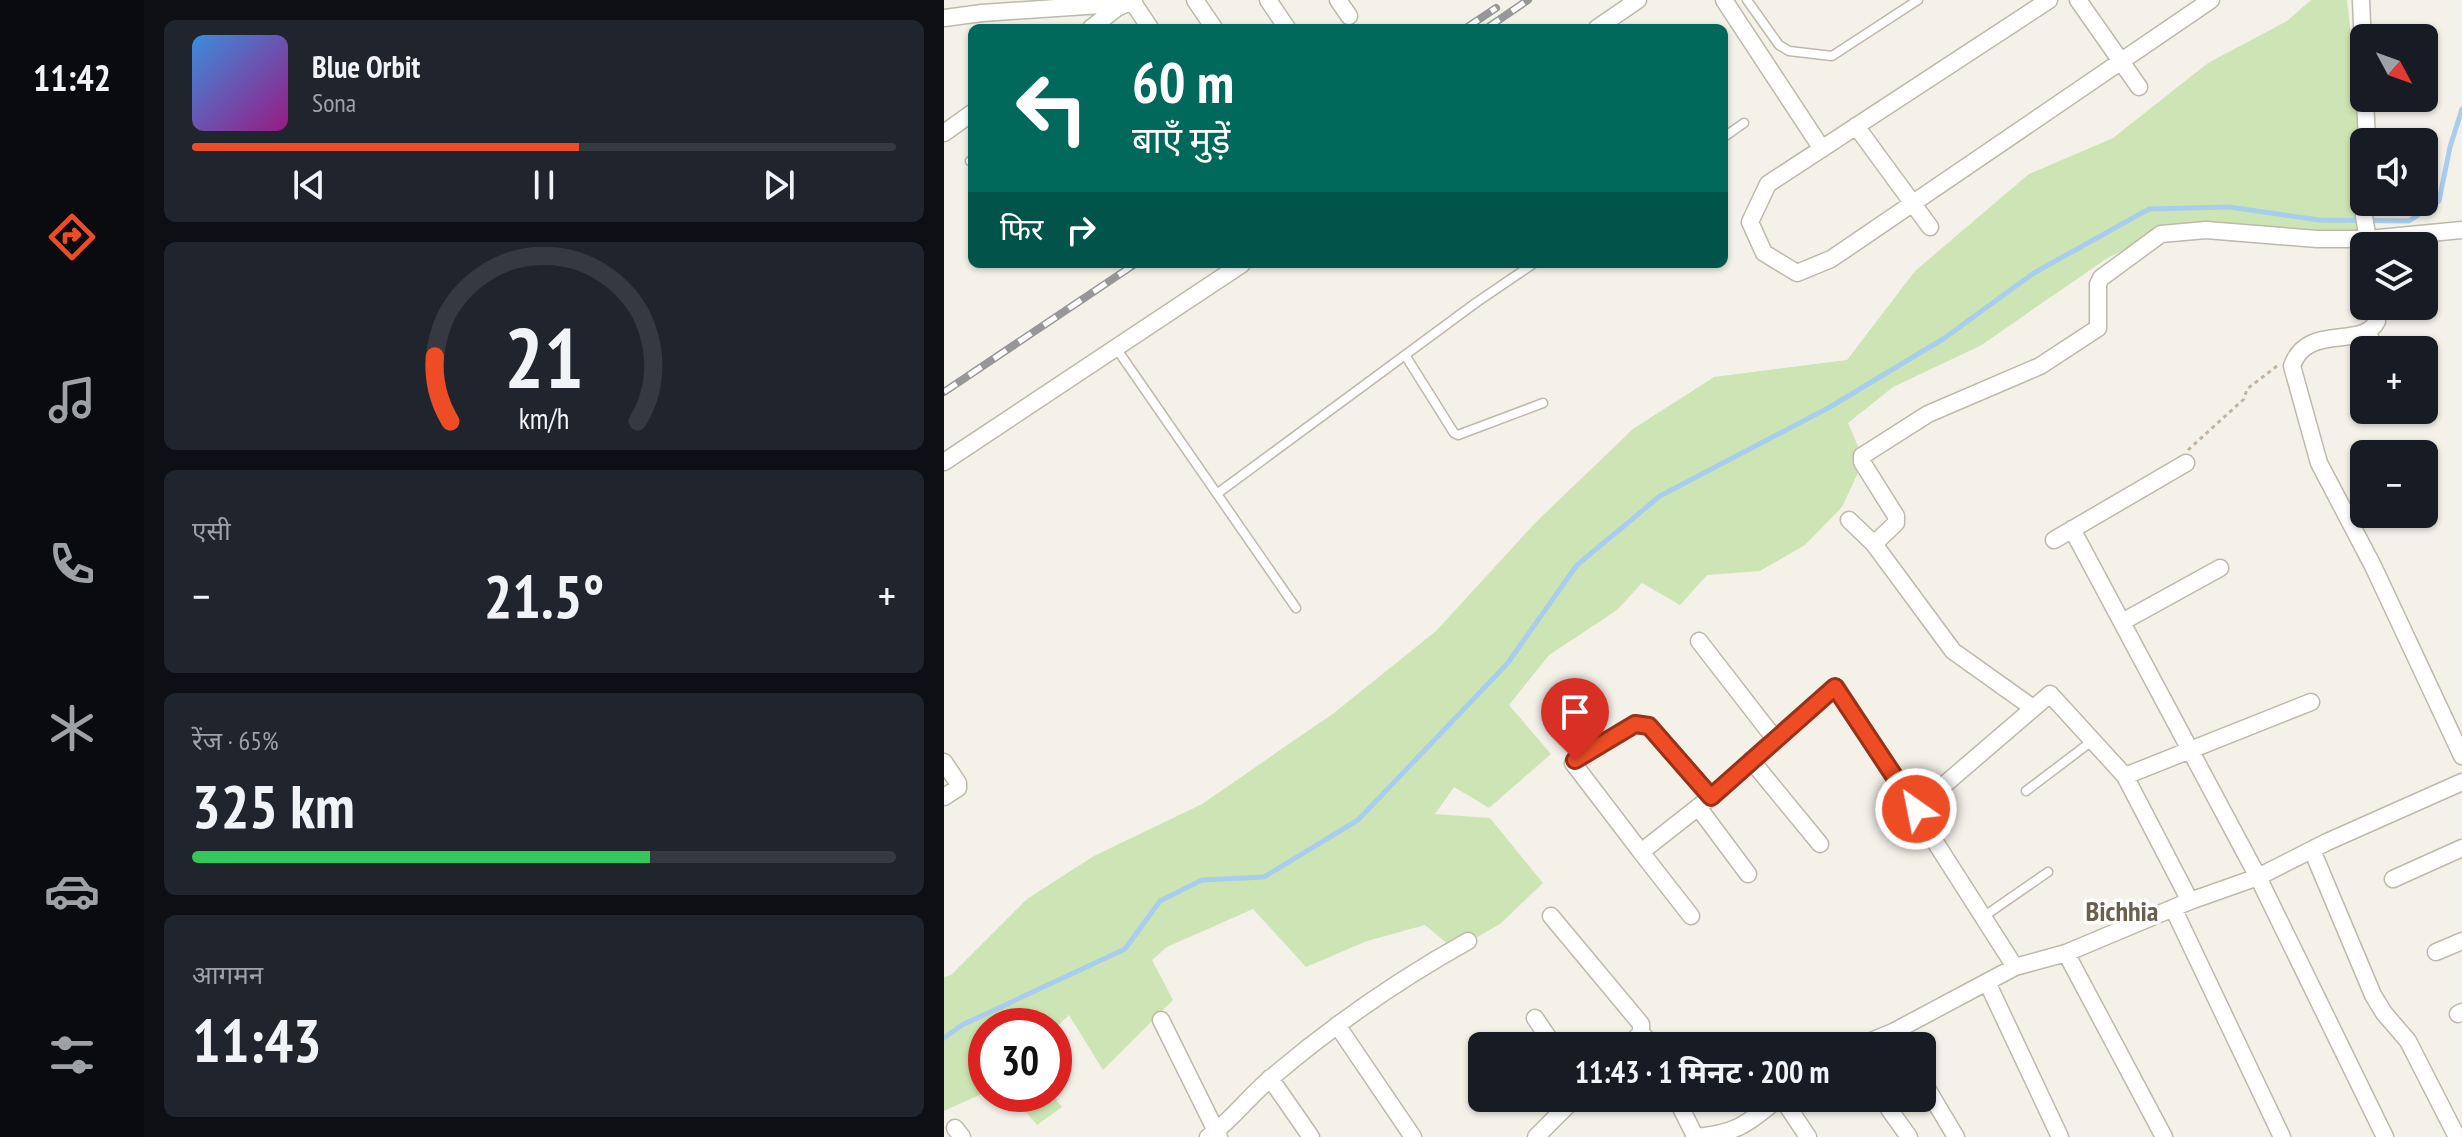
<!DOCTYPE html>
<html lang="hi">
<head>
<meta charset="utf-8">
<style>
  :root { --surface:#171b24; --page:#20242c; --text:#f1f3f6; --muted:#9ea1a6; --line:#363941; --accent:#ee4c25 }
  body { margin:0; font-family:"PT Sans Narrow","Noto Sans Devanagari",sans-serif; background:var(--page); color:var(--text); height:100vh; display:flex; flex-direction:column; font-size:30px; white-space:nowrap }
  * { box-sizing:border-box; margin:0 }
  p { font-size:26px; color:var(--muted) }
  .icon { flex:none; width:44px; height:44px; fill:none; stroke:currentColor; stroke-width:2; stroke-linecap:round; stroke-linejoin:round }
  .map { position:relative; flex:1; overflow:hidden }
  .side { display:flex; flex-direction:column; gap:20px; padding:20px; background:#0d0f14; width:800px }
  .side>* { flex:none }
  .hud { position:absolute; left:24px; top:24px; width:760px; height:244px; border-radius:12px; box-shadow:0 2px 6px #0004; background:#00695c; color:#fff; overflow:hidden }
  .needle { width:52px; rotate:131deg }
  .buttons { position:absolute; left:1406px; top:24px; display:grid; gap:16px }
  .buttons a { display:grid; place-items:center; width:88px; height:88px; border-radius:12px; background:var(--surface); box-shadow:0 2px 6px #0004; font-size:40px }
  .speed { position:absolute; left:24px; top:1008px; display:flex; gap:16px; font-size:40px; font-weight:700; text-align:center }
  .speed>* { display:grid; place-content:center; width:104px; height:104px; border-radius:50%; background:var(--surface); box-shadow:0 2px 6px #0004; line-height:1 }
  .speed .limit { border:12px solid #d22; background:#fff; color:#111 }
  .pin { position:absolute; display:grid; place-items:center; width:68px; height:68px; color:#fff; margin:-82px -34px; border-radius:50% 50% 50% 0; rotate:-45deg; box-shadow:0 0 8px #0007 }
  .pin .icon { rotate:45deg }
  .me { position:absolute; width:88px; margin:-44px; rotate:327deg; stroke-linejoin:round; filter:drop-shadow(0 0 6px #0008) }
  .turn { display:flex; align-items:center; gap:28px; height:168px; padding:0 32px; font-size:36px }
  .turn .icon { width:104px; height:104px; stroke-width:2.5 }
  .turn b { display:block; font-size:56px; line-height:68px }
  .then { display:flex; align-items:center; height:76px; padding:0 32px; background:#0003; gap:16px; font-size:30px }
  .big { font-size:60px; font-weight:700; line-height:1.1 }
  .side .card { flex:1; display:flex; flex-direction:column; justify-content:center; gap:12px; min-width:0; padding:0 28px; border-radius:12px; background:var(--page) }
  .side .dial { align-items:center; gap:0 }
  .dial svg { height:208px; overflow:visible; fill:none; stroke:var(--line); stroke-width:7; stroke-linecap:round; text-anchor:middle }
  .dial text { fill:var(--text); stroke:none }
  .song { display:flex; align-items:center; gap:24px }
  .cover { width:96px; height:96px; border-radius:12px; background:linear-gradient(135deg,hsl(210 70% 55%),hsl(310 70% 35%)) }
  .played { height:8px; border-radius:4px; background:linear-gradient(90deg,var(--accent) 55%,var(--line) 55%) }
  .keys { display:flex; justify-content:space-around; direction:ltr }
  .heat { display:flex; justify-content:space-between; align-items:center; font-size:44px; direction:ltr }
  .charge { height:12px; border-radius:6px; background:linear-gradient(90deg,#34c759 65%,var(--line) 0) }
  .trip { position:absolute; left:524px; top:1032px; width:468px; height:80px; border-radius:12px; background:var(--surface); box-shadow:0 2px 6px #0004; font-weight:700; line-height:80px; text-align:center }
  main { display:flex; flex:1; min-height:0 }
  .tabs { display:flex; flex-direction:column; width:144px; justify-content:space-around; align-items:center; background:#090b0e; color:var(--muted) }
  .tabs .icon { width:56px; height:56px }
  .tabs .current { color:var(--accent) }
  .tabs b { font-size:36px; color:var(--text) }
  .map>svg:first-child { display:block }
  .green { fill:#cde5b4 }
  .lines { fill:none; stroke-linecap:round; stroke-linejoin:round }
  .stream { stroke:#a9ceed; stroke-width:5 }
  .lane-casing { stroke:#bfb9ac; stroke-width:11 }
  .street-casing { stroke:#bfb9ac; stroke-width:19 }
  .path { stroke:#c0b59e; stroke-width:3; stroke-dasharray:4 4; stroke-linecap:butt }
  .lane { stroke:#fff; stroke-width:8 }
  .street { stroke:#fff; stroke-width:16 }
  .rail-casing { stroke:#979797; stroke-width:8 }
  .rail { stroke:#fff; stroke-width:5; stroke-dasharray:15; stroke-linecap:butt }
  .route-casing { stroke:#9b3118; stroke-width:20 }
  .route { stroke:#ee4c25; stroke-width:14 }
  .labels { text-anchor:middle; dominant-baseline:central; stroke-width:7; stroke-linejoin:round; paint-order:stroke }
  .quarter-label { font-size:28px; font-weight:bold; fill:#69604f; stroke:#fff }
</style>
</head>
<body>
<main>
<nav class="tabs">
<b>11:42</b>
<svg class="icon current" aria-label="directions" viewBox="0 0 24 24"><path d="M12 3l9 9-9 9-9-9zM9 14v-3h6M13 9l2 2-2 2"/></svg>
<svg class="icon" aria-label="music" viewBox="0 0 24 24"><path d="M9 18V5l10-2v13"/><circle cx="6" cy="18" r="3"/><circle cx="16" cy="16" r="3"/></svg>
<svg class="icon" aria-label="phone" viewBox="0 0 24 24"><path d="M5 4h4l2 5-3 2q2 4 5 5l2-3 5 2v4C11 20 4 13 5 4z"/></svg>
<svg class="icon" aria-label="climate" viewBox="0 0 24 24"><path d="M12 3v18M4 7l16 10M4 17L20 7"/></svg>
<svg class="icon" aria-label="car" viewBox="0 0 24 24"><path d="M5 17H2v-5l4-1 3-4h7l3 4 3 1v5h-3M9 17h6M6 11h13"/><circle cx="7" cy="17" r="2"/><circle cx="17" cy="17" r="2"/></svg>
<svg class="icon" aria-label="filters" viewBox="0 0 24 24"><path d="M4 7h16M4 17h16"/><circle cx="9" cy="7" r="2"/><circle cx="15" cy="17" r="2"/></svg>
</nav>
<section class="side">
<div class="card">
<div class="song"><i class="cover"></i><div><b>Blue Orbit</b><p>Sona</p></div></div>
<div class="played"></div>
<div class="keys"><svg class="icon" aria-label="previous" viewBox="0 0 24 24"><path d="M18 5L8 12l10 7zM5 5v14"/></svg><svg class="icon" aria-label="pause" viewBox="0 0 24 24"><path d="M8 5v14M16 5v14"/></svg><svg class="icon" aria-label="next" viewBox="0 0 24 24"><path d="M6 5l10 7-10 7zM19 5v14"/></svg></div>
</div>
<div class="card dial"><svg viewBox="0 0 100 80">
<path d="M14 69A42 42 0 1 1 86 69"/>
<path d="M14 69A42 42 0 0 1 8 44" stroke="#ee4c25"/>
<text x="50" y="56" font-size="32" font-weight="700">21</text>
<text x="50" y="72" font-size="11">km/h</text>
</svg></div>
<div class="card"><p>एसी</p>
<div class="heat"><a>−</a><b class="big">21.5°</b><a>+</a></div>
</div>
<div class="card"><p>रेंज · 65%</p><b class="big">325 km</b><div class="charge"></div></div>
<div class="card"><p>आगमन</p><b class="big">11:43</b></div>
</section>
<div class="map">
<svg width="1518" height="1137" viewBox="0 0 1518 1137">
  <rect width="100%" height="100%" fill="#f4f1e9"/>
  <path class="green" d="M 1367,0 L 1403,0 C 1412,77 1420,152 1415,230 L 1331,230 L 1230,224 L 1162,259 L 1036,346 L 949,387 L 904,423 L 920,460 L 898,507 L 861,545 L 816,571 L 763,575 L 736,605 L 698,583 L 673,610 L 605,655 L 565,705 L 607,754 L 545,808 L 510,787 L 491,814 L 546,818 L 599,883 L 556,924 L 511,950 L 481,925 L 423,941 L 362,967 L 309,909 L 223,947 L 208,960 L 229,1000 L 159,1070 L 125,1015 L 110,1029 L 110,1026 L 42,1026 L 42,1092 L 0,1111 L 0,977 L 7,975 L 83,899 L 150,856 L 258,804 L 390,713 L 492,631 L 592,522 L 689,429 L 770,377 L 903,360 L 971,271 L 1085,174 L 1169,138 L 1264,63 L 1343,21 Z
    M 67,1094 L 108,1094 L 118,1107 L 93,1125 Z"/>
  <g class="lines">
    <path class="stream" d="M 0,1038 L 18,1025 L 181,949 L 216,901 L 258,880 L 320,877 L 414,820 L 563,664 L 633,565 L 716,496 L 886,407 L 999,339 L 1090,273 L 1205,209 L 1285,207 L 1375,220 L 1465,221 L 1495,201 L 1506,147 L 1518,109"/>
    <defs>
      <path id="lane" d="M 803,0 L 835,45 L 845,51 L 888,56 L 974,0
        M 780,137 L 800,123
        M 26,161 L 28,160
        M 172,348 L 352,608
        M 461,355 L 510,433 L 514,435 L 599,403
        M 274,493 L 533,302 L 589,264
        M 1082,791 L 1148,741
        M 1039,917 L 1104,872"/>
      <path id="street" d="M 251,0 L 270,28
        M 324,0 L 343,28
        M 394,0 L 405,16
        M 780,0 L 878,149
        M 1105,0 L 824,184 L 806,222 L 820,253 L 853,273 L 887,259 L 1267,0
        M 1134,0 L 1195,87
        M 1417,0 L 1420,73
        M 188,1 L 206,28
        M 0,18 L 38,13 L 157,5 L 173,8
        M 147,28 L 173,8 L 190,0
        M 653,28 L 694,0
        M 1421,98 L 1423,142
        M 912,126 L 986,227
        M 0,133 L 28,113
        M 1422,202 L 1420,216 L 1425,246
        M 1431,306 L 1433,321 C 1419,350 1363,322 1348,366 L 1375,463 L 1429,566 L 1518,756
        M 1424,331 L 1430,350
        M 1460,410 L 1462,414
        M 0,462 L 298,264
        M 905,520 L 930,544 L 1009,651 L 1089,708
        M 1128,529 L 1314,877 L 1441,1137
        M 1110,540 L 1242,463
        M 930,544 L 952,523 L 952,516 L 918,462 L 918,456 L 984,414 L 1096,366 L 1154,328 L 1154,284 L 1157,278 L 1217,234 L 1262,230 L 1373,239 L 1424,239 L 1518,230
        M 1178,622 L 1276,568
        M 755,641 L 831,739 L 889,688 L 893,688 L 1071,967
        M 807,760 L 876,844
        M 0,762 L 14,783 L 14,788 L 0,797
        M 1181,776 L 1246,901
        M 754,807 L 804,874
        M 972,809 L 1106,694 L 1181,776 L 1367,702
        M 1368,850 L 1429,995 L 1440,1013 L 1464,1041 L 1513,1137
        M 697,852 L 629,763 L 631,760 L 691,724 L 705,726 L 767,797
        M 1449,879 L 1518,848
        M 1229,908 L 1338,1137
        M 607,916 L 697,1024 L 697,1033
        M 747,916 L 697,852 L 767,797 L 831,739
        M 1492,952 L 1518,941
        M 1122,953 L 1220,1137
        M 1043,982 L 1116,1137
        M 1514,1014 L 1518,1012
        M 591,1018 L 610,1046
        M 217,1020 L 275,1137
        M 393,1025 L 469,1137
        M 949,1032 L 958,1046
        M 684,1046 L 697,1033 L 709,1046
        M 915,1046 L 949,1032 L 1071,967 L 1122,953 L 1246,901 L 1314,877 L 1383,842 L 1518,782
        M 326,1078 L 367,1137
        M 978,1080 L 1012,1137
        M 732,1098 L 751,1136
        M 838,1098 L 864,1137
        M 945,1109 L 965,1137
        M 11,1128 L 18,1137
        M 264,1137 C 287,1121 305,1096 327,1078 C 388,1026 454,980 524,941
        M 592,1137 L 631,1098
        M 750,1137 C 792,1134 803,1124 835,1098"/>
    </defs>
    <use href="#lane" class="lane-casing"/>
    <use href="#street" class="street-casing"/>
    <path class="path" d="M 1244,450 L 1300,399 L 1303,389 L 1333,366"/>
    <use href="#lane" class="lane"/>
    <use href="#street" class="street"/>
    <defs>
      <path id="rail" d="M 522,28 L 552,8
        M 543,28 L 584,0
        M 0,392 L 191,264"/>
    </defs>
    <use href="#rail" class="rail-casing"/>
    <use href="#rail" class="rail"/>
  </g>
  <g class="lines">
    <defs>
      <path id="route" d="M 631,760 L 691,724 L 705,726 L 767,797 L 891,687 L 972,809"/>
    </defs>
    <use href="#route" class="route-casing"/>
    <use href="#route" class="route"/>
  </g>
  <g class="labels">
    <g class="quarter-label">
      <text x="1178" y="910">Bichhia</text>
    </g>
  </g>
</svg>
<div class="buttons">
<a><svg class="needle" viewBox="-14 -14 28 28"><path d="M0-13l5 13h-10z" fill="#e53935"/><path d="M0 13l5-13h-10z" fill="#9ea1a6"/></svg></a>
<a><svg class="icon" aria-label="sound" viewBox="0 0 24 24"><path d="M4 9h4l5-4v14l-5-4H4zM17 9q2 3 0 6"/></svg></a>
<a><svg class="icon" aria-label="layers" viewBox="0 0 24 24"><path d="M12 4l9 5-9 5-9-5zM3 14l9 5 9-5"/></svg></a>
<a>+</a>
<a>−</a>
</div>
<div class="speed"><div class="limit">30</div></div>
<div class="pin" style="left:631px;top:760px;background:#d93025"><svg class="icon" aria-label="arrive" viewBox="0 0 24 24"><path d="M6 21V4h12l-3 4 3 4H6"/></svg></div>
<svg class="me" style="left:972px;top:809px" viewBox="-20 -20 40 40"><circle r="17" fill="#ee4c25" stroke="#fff" stroke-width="3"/><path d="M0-11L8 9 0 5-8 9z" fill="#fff"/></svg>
<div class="trip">11:43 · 1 मिनट · 200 m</div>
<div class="hud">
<div class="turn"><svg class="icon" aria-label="left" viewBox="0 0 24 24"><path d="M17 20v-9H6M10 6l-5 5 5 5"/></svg><div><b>60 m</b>बाएँ मुड़ें</div></div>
<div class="then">फिर<svg class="icon" aria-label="right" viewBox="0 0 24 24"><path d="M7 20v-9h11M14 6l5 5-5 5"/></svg></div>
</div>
</div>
</main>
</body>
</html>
